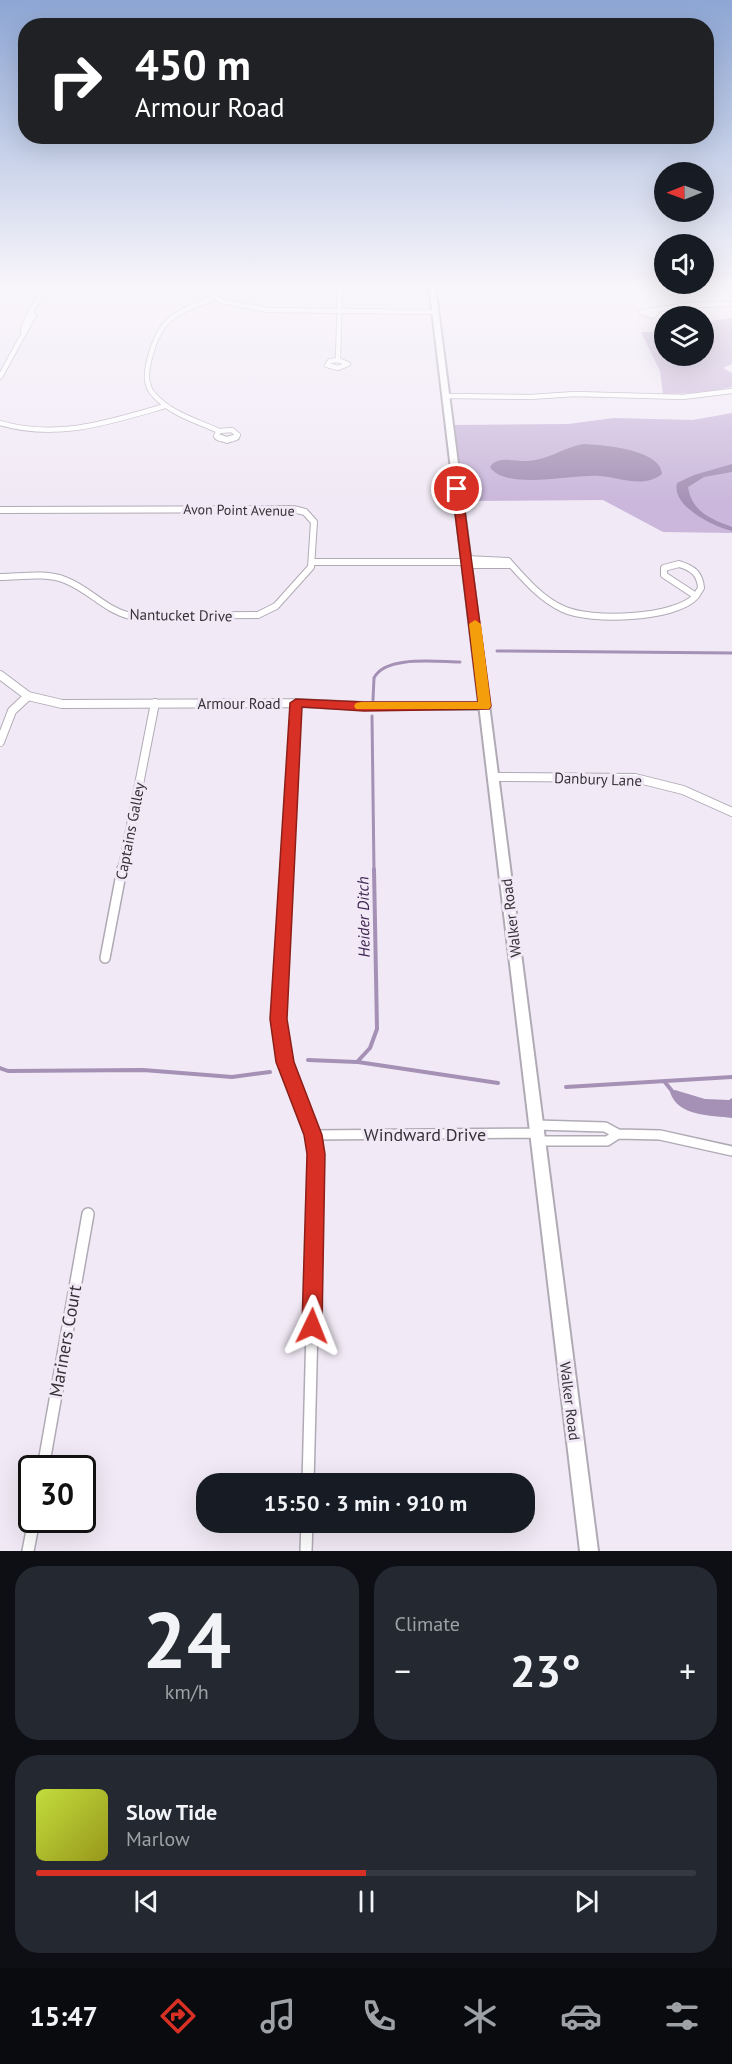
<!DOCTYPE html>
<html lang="en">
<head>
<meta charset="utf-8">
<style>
  :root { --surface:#171b24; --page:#242831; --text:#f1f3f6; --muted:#9ea1a6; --line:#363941; --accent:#d93025 }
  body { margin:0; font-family:"PT Sans",sans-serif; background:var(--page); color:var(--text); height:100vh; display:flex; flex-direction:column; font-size:22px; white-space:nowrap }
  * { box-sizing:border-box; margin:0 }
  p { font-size:20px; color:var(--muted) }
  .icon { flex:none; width:33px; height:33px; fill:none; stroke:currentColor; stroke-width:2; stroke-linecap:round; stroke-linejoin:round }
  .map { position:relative; height:1551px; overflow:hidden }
  .details { display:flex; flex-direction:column; gap:15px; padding:15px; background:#0d0f14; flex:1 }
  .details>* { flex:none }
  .hud { position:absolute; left:18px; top:18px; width:696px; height:126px; border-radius:24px; box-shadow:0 6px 24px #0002; background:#202124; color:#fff; overflow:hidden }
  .needle { width:39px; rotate:269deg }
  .fabs { position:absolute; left:654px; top:162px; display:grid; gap:12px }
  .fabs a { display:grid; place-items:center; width:60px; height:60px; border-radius:50%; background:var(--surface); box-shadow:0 6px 24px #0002; font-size:30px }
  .speed { position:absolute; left:18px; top:1455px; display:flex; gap:12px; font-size:30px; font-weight:700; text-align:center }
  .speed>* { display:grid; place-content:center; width:78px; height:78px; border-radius:50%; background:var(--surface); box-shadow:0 6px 24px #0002; line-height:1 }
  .speed .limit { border:3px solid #111; border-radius:9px; background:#fff; color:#111 }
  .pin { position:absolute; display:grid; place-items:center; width:51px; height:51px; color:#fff; margin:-26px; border:3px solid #fff; border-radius:50%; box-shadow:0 2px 6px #0007 }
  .me { position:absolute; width:66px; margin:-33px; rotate:2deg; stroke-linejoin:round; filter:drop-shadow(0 0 4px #0008) }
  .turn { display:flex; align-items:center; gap:21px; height:126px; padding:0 18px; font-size:27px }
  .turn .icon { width:78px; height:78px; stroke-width:2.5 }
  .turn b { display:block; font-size:42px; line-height:51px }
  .big { font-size:45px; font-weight:700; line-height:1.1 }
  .details .card { flex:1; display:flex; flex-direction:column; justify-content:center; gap:9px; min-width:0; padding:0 21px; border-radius:24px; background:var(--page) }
  .details .dial { align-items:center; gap:0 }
  .dial b { font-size:78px; line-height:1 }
  .song { display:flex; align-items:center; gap:18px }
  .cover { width:72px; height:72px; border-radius:9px; background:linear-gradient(135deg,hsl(70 70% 55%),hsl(60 70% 35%)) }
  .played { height:6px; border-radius:3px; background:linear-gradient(90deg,var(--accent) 50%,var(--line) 50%) }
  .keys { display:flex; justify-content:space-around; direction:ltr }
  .heat { display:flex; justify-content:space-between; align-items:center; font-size:33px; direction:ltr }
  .details .tiles { flex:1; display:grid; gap:15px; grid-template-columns:1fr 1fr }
  .card:last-child { grid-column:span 2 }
  .trip { position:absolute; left:196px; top:1473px; width:339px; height:60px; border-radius:24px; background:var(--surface); box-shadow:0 6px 24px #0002; font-weight:700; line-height:60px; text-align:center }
  .tabs { display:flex; height:96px; justify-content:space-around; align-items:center; background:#090b0e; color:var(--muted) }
  .tabs .icon { width:42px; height:42px }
  .tabs .selected { color:var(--accent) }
  .tabs b { font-size:27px; color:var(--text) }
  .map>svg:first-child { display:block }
  .green { fill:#cab7db }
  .water { fill:#a591b5 }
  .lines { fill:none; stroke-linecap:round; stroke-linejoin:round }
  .stream-far1 { stroke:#a591b5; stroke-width:3 }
  .stream { stroke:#a591b5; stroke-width:4 }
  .street-far4-casing { stroke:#b0aab5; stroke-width:6 }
  .street-far3-casing { stroke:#b0aab5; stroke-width:8 }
  .street-far2-casing { stroke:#b0aab5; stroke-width:10 }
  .street-far1-casing { stroke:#b0aab5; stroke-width:12 }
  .street-casing { stroke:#b0aab5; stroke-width:14 }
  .secondary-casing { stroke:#b0aab5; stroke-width:4 }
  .street-far4 { stroke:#fff; stroke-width:4.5 }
  .street-far3 { stroke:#fff; stroke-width:6 }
  .street-far2 { stroke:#fff; stroke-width:8 }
  .street-far1 { stroke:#fff; stroke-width:9 }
  .street { stroke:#fff; stroke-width:11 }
  .secondary { fill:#fff; fill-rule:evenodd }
  .route { fill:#d93025; stroke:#8d1f18; stroke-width:1.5 }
  .slow { fill:#f59e0b }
  .labels { text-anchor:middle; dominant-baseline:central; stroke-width:6; stroke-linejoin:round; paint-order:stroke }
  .far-street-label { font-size:14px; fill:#363338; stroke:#f1eaf6 }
  .street-label { font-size:15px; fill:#363338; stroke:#f1eaf6 }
  .water-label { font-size:16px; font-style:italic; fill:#402554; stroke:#f1eaf6 }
  .near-street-label { font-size:18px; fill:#363338; stroke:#f1eaf6 }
</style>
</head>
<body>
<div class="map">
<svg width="732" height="1551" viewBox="0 0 732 1551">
  <rect width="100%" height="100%" fill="#f1eaf6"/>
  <path class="green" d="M 732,318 L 732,364 L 723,368 L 732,373 L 732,387 L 701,393 L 663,394 L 660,371 L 641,332 L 664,332 L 664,356 L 704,356 L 704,322 Z
    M 732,413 L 732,533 L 663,532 L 603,500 L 464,501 L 454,425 L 568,424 L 614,418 L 693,420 Z"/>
  <path class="water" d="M 584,444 C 602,445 661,449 662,474 C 644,489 619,477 599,476 C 574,474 505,491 490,467 C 497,456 514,461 525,461 C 550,460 561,448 584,444 Z
    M 732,464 L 732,472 L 704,477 L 688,487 C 692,512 711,519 732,527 L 732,531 C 714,527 671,506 677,483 L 694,475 Z
    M 675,1090 L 705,1099 L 729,1100 L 732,1098 L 732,1118 C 711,1115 678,1117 670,1092 Z"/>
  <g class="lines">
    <path class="stream-far1" d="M 497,651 L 732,653
      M 373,700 L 374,678 C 385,655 438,662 460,662
      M 372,716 L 374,871"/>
    <path class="stream" d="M 308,1060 L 357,1062 L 370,1048 L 377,1029 L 374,869
      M 358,1062 L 498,1083
      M 0,1068 L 8,1071 L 143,1070 L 232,1077 L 270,1072
      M 664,1081 L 672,1091
      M 566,1087 L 732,1077"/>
    <defs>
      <path id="street-far4" d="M 195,285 L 221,301 L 267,310 L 436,312
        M 432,287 L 551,286 L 568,289 L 570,285
        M 215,298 C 174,314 160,316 149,361 C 146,373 145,385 154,395 C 171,414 197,421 219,431
        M 655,311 L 657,313 L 652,316 L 641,312 L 690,305 L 732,304
        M 23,332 C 23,320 41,297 47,285
        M 338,360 L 340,285
        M 338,360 L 348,364 L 338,368 L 327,365 L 330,361 Z
        M 0,377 L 34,315 L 32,313
        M 446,396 L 530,397 L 575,394 L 683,397 L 732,391
        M 0,423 C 57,440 110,422 165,406
        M 219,431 L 216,436 L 220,439
        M 219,431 L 232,430 L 238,435 L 233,439"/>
      <path id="street-far3" d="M 218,437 L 227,440 L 236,437
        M 0,510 L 293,509 L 305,512 L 314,522 L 311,567 L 276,606 L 258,615 L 130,616 C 105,610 89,589 65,580 C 45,572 21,577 0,577
        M 466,559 L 508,561 C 524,579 541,599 563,609 C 590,622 676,619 696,596
        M 312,562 L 467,562
        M 679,564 C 692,568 700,573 701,588 L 696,596 L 664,575 L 664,568 Z
        M 467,565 L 510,565"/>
      <path id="street-far2" d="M 0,675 L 28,696 L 62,704 L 296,703 L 364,706 L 485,706
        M 0,742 L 12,711 L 28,696
        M 493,777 L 635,778 L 683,790 L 732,812
        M 122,871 L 155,703
        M 286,871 L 296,703"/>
      <path id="street-far1" d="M 287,869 L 278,1019 L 284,1054 L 313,1137 L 316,1154 L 316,1173
        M 105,958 L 122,869
        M 536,1125 L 605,1127 L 618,1134 L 660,1135 L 732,1151
        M 313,1135 L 537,1133
        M 538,1141 L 607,1141 L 618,1134"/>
      <path id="street" d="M 43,1468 L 88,1214
        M 308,1484 L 316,1171
        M 28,1551 L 34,1520
        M 306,1551 L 307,1522"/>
      <path id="secondary" d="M 429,285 L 435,285 L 598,1551 L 580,1551 Z"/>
    </defs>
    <use href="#street-far4" class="street-far4-casing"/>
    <use href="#street-far3" class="street-far3-casing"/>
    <use href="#street-far2" class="street-far2-casing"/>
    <use href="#street-far1" class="street-far1-casing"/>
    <use href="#street" class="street-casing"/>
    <use href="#secondary" class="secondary-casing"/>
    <use href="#street-far4" class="street-far4"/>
    <use href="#street-far3" class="street-far3"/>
    <use href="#street-far2" class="street-far2"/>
    <use href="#street-far1" class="street-far1"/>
    <use href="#street" class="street"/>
    <use href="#secondary" class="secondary"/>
  </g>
  <linearGradient id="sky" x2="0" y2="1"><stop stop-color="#8da6d4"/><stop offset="0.57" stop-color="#f9f6fb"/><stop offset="1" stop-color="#f9f6fb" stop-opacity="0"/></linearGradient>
  <rect width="732" height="503" fill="url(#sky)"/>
  <path class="route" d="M 457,486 L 462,489 L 491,706 L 489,709 L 364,711 L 302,707 L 287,1019 L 294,1062 L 322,1135 L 325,1154 L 322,1326 L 319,1333 L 312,1336 L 305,1333 L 302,1326 L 307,1154 L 304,1135 L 276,1062 L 270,1019 L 290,703 L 296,699 L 364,702 L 478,702 L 452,489 Z"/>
  <path class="slow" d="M 475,620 L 481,624 L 491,706 L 489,709 L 356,709 L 354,706 L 356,703 L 361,702 L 478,702 L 469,624 Z"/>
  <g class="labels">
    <g class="far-street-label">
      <text transform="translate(239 510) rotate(1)">Avon Point Avenue</text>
    </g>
    <g class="street-label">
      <text transform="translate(181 615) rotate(1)">Nantucket Drive</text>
      <text x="239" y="703">Armour Road</text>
      <text transform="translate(598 779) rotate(2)">Danbury Lane</text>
      <text transform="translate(130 831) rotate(-79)">Captains Galley</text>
      <text transform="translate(511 918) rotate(-97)">Walker Road</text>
      <text transform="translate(570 1401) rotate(83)">Walker Road</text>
    </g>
    <g class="water-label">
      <text transform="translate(363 917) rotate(-91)">Heider Ditch</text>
    </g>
    <g class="near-street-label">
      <text x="425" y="1134">Windward Drive</text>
      <text transform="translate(65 1341) rotate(-80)">Mariners Court</text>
    </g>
  </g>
</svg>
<div class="fabs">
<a><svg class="needle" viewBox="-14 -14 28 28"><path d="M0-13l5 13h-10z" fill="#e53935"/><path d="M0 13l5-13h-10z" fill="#9ea1a6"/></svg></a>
<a><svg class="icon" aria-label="sound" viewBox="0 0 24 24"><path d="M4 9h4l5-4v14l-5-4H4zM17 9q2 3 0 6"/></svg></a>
<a><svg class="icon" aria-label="layers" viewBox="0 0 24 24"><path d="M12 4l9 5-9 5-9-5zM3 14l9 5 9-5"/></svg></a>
</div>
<div class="speed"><div class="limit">30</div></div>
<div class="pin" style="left:457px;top:489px;background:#d93025"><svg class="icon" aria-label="arrive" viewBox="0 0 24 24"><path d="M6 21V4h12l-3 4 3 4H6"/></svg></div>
<svg class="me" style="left:312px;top:1326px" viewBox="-20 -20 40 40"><path d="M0-17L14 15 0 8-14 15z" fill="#d93025" stroke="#fff" stroke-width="4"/></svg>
<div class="trip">15:50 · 3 min · 910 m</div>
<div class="hud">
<div class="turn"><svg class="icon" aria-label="right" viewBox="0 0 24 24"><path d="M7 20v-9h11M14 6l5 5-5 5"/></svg><div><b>450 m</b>Armour Road</div></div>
</div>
</div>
<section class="details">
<div class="tiles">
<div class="card dial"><b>24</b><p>km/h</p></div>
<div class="card"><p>Climate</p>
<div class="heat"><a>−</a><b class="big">23°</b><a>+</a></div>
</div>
<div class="card">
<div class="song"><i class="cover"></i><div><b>Slow Tide</b><p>Marlow</p></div></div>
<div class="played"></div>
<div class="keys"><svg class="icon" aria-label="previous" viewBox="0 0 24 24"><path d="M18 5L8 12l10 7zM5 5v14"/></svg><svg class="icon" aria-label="pause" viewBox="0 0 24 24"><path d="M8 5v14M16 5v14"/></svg><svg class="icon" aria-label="next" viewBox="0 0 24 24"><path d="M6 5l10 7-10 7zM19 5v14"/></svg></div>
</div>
</div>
</section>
<nav class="tabs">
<b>15:47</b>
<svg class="icon selected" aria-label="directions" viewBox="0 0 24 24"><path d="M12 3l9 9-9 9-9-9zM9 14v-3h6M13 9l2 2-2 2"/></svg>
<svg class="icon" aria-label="music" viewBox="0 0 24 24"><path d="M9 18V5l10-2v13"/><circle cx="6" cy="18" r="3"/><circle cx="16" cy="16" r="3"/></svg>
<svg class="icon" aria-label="phone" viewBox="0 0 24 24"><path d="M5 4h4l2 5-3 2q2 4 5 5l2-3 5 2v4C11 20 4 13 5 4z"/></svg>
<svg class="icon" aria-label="climate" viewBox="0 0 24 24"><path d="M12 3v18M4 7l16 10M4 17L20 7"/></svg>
<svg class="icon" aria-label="car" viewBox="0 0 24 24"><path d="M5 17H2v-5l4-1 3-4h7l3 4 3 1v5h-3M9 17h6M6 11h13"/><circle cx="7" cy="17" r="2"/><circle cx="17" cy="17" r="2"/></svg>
<svg class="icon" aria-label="filters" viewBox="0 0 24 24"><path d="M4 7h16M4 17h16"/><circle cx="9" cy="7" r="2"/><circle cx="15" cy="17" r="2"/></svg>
</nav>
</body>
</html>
